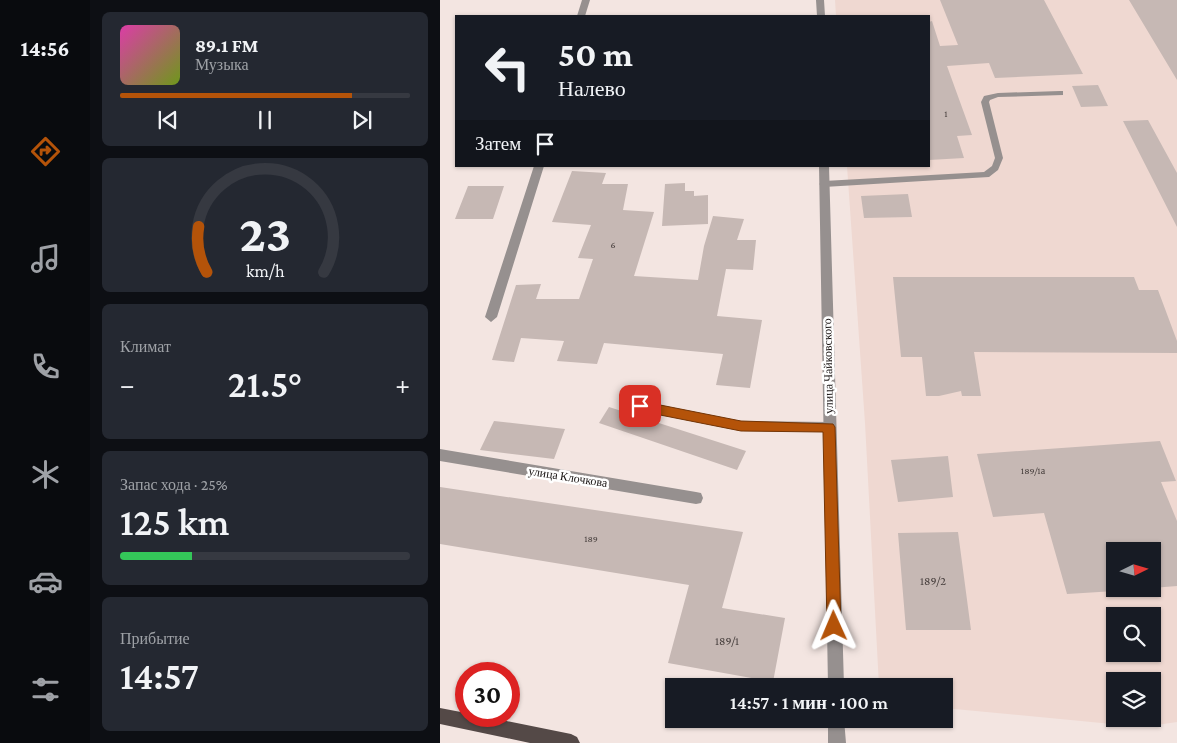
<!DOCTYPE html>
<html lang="ru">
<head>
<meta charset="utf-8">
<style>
  :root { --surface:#171b24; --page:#242831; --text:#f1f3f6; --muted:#9ea1a6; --line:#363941; --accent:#b45309 }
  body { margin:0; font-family:"Crimson Pro",serif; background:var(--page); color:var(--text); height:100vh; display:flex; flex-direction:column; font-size:19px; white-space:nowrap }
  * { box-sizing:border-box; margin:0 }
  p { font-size:16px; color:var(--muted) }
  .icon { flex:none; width:28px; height:28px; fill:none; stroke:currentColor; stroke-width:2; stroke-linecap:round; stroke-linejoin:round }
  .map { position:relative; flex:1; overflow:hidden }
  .sheet { display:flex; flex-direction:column; gap:12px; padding:12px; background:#0d0f14; width:350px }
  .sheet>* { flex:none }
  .top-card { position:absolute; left:15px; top:15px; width:475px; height:152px; border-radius:0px; box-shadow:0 1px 4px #0004; background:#171b24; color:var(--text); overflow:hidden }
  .needle { width:32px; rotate:85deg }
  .fabs { position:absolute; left:666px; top:542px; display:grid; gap:10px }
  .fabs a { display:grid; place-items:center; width:55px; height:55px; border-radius:0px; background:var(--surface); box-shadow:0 1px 4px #0004; font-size:25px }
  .speed { position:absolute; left:15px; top:662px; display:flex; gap:10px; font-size:25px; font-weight:700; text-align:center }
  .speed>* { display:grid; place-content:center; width:65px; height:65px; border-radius:50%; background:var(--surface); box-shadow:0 1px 4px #0004; line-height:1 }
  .speed .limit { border:8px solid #d22; background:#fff; color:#111 }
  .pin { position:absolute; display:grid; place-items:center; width:42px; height:42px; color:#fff; margin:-21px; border-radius:10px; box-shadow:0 2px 8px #0006 }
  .me { position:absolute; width:55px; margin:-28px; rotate:359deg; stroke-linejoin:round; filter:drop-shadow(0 0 4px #0008) }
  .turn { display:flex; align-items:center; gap:18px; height:105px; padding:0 20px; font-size:22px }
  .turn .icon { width:65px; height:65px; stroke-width:2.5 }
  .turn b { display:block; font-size:35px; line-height:42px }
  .then { display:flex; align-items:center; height:48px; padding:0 20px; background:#0003; gap:10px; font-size:19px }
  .big { font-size:38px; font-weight:600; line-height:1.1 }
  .sheet .widget { flex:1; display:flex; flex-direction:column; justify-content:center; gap:8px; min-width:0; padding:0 18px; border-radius:8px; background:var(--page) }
  .sheet .dial { align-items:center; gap:0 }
  .dial svg { height:130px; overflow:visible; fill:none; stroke:var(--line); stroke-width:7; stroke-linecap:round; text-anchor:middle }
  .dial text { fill:var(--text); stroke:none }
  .song { display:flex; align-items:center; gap:15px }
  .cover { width:60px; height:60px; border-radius:8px; background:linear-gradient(135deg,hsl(320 70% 55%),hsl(80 70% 35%)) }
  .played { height:5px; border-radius:2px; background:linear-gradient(90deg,var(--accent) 80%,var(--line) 80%) }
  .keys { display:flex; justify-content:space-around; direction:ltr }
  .heat { display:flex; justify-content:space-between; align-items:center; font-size:28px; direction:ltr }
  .charge { height:8px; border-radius:4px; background:linear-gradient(90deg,#34c759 25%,var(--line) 0) }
  .trip { position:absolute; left:225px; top:678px; width:288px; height:50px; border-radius:0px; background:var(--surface); box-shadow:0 1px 4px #0004; font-weight:600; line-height:50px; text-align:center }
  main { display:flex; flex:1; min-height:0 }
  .tabs { display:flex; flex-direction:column; width:90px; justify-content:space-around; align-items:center; background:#090b0e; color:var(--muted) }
  .tabs .icon { width:35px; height:35px }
  .tabs .selected { color:var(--accent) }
  .tabs b { font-size:22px; color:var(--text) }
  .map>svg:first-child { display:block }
  .built { fill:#efd8d1; fill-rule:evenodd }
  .building { fill:#c6b8b4 }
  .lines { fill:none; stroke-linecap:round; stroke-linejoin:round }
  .service { fill:#96908f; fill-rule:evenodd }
  .minor { fill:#96908f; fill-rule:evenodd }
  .primary { fill:#544947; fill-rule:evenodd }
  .route { fill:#b45309; stroke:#753606 }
  .labels { text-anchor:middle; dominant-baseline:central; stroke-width:5; stroke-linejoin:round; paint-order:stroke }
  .number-label { font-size:10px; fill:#443c3a }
  .street-label { font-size:12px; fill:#181312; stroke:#fff }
  .near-number-label { font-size:12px; fill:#443c3a }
</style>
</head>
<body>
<main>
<nav class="tabs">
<b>14:56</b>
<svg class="icon selected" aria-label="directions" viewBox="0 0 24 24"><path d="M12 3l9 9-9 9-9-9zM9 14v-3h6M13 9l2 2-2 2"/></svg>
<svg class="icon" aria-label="music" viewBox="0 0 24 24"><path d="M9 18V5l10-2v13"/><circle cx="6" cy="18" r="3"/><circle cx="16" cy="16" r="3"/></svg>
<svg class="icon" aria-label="phone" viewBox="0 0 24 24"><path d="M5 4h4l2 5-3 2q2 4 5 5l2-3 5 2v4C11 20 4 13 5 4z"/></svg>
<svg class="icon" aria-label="climate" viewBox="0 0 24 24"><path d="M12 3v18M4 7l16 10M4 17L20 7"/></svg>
<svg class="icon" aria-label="car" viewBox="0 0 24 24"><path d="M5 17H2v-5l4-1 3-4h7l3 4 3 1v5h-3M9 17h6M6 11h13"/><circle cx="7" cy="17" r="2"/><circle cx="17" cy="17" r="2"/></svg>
<svg class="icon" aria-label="filters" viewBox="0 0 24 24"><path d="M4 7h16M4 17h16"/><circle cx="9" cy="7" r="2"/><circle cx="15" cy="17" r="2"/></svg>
</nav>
<section class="sheet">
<div class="widget">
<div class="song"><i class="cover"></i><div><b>89.1 FM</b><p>Музыка</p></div></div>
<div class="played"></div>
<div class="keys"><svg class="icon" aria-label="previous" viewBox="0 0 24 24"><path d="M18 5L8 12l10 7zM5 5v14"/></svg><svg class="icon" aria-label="pause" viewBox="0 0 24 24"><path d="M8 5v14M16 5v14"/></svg><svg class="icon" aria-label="next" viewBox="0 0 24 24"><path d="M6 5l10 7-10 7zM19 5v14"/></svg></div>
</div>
<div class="widget dial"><svg viewBox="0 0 100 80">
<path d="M14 69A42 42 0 1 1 86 69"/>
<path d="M14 69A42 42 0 0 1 9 41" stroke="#b45309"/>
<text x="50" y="56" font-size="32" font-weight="700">23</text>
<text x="50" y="72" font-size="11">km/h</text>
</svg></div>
<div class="widget"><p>Климат</p>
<div class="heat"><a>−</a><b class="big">21.5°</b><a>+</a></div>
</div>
<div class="widget"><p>Запас хода · 25%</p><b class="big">125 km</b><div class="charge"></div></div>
<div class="widget"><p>Прибытие</p><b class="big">14:57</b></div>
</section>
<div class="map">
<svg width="737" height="743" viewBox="0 0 737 743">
  <rect width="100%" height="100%" fill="#f3e5e1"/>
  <path class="built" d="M 395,0 L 737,0 L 737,722 L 703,727 L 504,708 L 504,686 L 439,686 L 425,423 L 407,166 L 489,166 L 489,16 L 396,16 ZM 675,551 L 712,551 L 712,589 L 675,589 ZM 675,616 L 712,616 L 712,654 L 675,654 ZM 675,681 L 712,681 L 712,719 L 675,719 Z"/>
  <path class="building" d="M 500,0 L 604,0 L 643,74 L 555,78 L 549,63 L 507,66 L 532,135 L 517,136 L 524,158 L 489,160 L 489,22 L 492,21 L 500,46 L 518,45 Z
    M 689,0 L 737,0 L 737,80 Z
    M 658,85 L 668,106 L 641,107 L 632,86 Z
    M 708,120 L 737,173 L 737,227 L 683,121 Z
    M 132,171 L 166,173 L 162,184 L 188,184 L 183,210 L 214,212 L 194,276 L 258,280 L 264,246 L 273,216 L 304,219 L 297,240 L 316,240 L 313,270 L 286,269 L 277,316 L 322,320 L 310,388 L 276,385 L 283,354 L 164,343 L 157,364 L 117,361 L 124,341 L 81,338 L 74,362 L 52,360 L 76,285 L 101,284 L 96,299 L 139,299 L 153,259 L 138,258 L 151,225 L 112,222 Z
    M 245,183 L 245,191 L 254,191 L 254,196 L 268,195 L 268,224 L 222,226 L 225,184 Z
    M 28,186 L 64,186 L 53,219 L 15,219 Z
    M 468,194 L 472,217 L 424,218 L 421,196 Z
    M 453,277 L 694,277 L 699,290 L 718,290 L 737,341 L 737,353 L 534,352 L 541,396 L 522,396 L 521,391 L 499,396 L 486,396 L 482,357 L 461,357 Z
    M 169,407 L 306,451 L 297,470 L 159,423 Z
    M 54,421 L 125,429 L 114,459 L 40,450 Z
    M 720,441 L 736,481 L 721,482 L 737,521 L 737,586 L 712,588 L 712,551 L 675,551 L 675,591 L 627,594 L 604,513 L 553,517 L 537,454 Z
    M 508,456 L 513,497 L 458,502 L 451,460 Z
    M 0,487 L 303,532 L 282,608 L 345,618 L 333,682 L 228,663 L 249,585 L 0,544 Z
    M 518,532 L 531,630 L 466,630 L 458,533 Z"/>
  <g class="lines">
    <path class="service" d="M 620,91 L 623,91 L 623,95 L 558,97 L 550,100 L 549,102 L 563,158 L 558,170 L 549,177 L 384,187 L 379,184 L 384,181 L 544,172 L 552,166 L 555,158 L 541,102 L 544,96 L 558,93 Z
      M 200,401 L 301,421 L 389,422 L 393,423 L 395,427 L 393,431 L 389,432 L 301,431 L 200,411 L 196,409 L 194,406 L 196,403 Z"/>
    <path class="minor" d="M 142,0 L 150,0 L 145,16 L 137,16 Z
      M 376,0 L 384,0 L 385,16 L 377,16 Z
      M 94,166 L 104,166 L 57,317 L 51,322 L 45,317 Z
      M 379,166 L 389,166 L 404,686 L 388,686 Z
      M 0,449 L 256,492 L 261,493 L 263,498 L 261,503 L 256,504 L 0,461 Z
      M 388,719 L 404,719 L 406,743 L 388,743 Z"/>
    <path class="primary" d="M 0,708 L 26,713 L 26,716 L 42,716 L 131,734 L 137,737 L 140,743 L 90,743 L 0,724 Z"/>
  </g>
  <path class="route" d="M 200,401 L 301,421 L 393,424 L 395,427 L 401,626 L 399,632 L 394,634 L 389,632 L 387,626 L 383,432 L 301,431 L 200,411 L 196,409 L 194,406 L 196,402 Z"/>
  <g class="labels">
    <g class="number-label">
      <text x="506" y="113">1</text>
      <text x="173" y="244">6</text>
      <text x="593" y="470">189/1а</text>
      <text x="151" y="538">189</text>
    </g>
    <g class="street-label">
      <text transform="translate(388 366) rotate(-91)">улица Чайковского</text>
      <text transform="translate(128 477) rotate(9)">улица Клочкова</text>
    </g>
    <g class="near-number-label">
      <text x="493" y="581">189/2</text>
      <text x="287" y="641">189/1</text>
    </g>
  </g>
</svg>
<div class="fabs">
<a><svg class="needle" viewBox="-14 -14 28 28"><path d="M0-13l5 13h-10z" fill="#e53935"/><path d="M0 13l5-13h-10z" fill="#9ea1a6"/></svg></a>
<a><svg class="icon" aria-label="search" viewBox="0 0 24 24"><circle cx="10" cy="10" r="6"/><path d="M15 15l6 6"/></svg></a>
<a><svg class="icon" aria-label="layers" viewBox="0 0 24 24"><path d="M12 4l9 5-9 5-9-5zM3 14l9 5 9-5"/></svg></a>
</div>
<div class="speed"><div class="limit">30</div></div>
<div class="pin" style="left:200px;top:406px;background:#d93025"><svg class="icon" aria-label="arrive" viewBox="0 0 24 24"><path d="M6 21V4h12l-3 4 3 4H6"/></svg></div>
<svg class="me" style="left:394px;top:626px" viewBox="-20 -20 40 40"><path d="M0-17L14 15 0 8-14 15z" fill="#b45309" stroke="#fff" stroke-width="4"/></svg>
<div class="trip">14:57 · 1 мин · 100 m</div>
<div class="top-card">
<div class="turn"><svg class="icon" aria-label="left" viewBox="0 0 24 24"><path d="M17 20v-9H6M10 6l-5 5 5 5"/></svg><div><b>50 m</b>Налево</div></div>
<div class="then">Затем<svg class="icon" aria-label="arrive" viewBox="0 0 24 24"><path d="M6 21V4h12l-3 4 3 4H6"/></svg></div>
</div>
</div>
</main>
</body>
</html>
